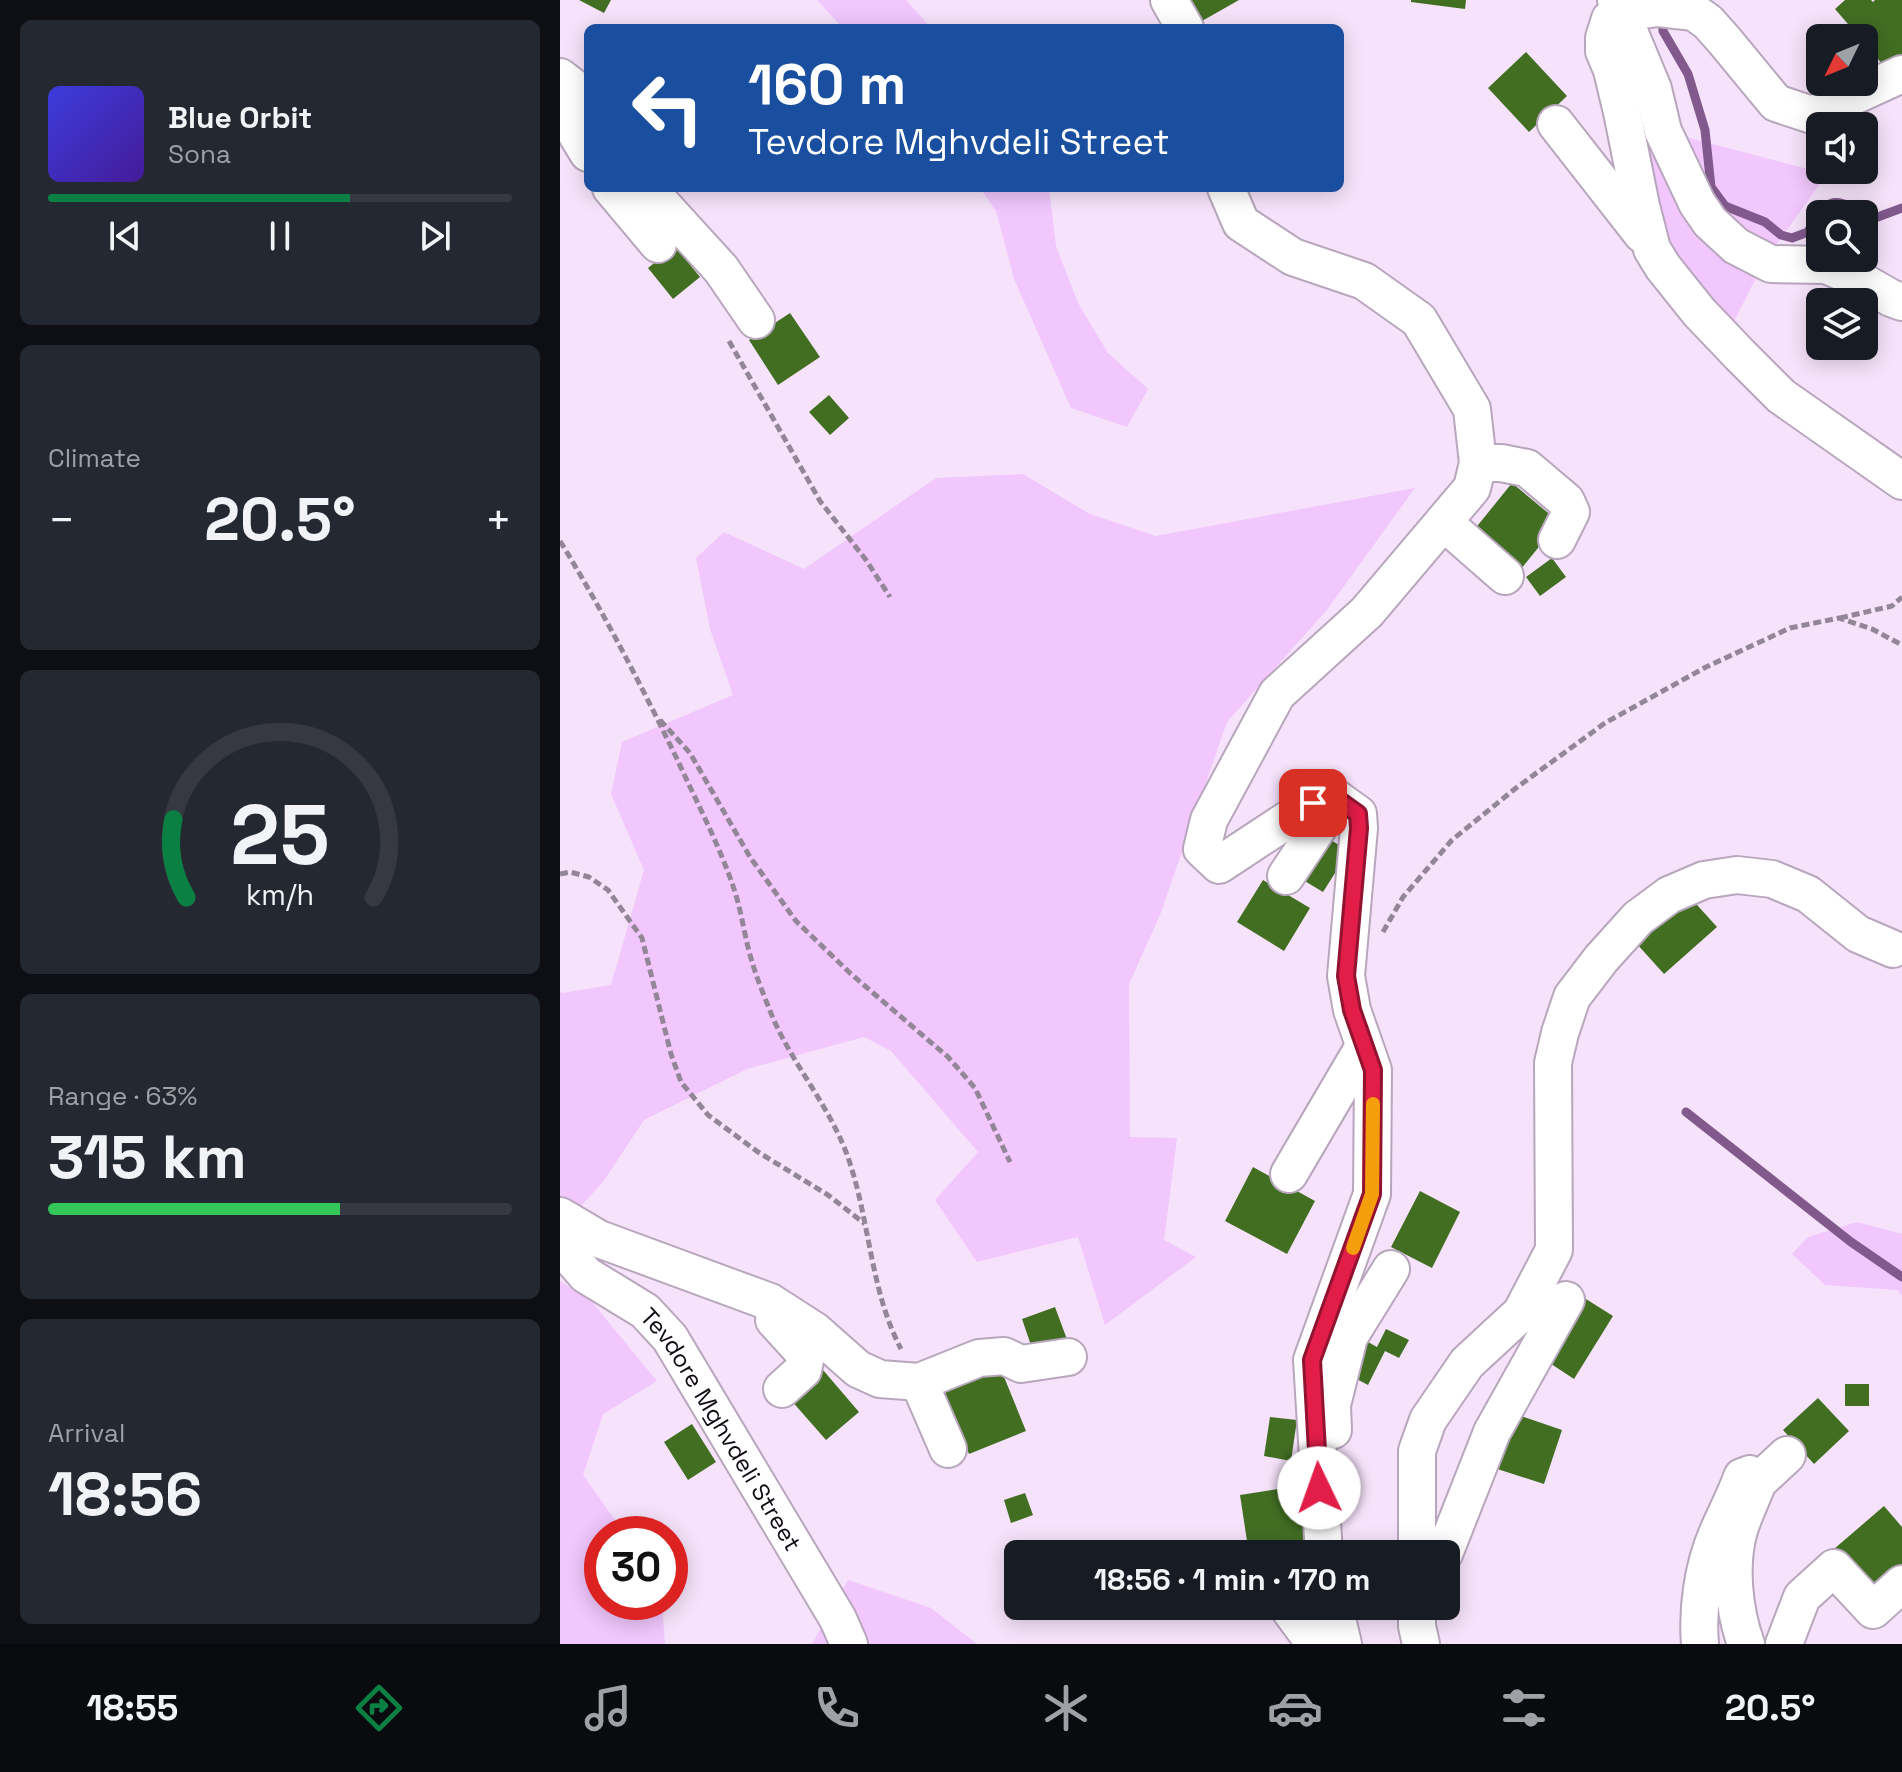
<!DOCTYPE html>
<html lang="en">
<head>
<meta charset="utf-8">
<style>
  :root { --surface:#171b24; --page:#242831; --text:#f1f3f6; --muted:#9ea1a6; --line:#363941; --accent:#0b8043 }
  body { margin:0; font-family:"Space Grotesk",sans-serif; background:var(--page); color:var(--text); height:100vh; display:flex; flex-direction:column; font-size:30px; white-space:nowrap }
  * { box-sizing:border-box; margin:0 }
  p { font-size:26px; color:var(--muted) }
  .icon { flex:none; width:44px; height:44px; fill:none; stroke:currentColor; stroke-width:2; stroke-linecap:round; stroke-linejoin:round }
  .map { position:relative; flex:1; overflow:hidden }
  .sheet { display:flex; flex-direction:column; gap:20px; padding:20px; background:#0d0f14; width:560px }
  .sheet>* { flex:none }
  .banner { position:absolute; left:24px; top:24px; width:760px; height:168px; border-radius:12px; box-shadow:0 4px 20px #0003; background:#1a4fa0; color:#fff; overflow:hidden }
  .needle { width:52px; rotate:227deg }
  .fabs { position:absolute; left:1246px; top:24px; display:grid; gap:16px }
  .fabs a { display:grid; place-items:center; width:72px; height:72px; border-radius:12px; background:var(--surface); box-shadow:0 4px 20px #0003; font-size:40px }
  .speed { position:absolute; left:24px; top:1516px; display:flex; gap:16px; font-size:40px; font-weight:700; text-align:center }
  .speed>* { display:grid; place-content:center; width:104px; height:104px; border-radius:50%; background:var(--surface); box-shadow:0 4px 20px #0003; line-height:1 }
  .speed .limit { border:12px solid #d22; background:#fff; color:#111 }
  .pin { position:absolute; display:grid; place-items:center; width:68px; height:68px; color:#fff; margin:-34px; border-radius:16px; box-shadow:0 4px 12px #0006 }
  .me { position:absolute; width:88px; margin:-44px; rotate:357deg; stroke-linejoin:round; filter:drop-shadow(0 0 6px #0008) }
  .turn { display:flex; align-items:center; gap:28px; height:168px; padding:0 32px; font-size:36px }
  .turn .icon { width:104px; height:104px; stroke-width:2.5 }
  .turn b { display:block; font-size:56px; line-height:68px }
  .big { font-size:60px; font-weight:700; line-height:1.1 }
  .sheet .tile { flex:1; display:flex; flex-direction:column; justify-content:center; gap:12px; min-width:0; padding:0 28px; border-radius:12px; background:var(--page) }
  .sheet .dial { align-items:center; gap:0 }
  .dial svg { height:208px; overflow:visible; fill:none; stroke:var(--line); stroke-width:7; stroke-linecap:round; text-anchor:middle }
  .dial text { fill:var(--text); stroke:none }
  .song { display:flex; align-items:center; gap:24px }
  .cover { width:96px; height:96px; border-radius:12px; background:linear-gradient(135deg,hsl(240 70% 55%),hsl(260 70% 35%)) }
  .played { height:8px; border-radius:4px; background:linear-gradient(90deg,var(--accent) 65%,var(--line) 65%) }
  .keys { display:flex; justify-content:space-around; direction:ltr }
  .heat { display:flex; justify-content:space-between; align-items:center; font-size:44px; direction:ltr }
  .charge { height:12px; border-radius:6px; background:linear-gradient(90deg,#34c759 63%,var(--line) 0) }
  .trip { position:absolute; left:444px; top:1540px; width:456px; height:80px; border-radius:12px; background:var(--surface); box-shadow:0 4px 20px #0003; font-weight:700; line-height:80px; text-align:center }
  .menu { display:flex; height:128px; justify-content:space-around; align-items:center; background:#090b0e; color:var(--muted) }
  .menu .icon { width:56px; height:56px }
  .menu .selected { color:var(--accent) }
  .menu b { font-size:36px; color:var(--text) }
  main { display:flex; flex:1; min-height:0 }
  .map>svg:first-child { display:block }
  .green { fill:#f1c7fd }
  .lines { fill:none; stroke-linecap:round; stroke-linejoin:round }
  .stream { stroke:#81598c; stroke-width:9 }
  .building { fill:#426e22 }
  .minor-casing { stroke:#b8a6bd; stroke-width:40 }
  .path { stroke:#938697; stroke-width:5; stroke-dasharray:8 4; stroke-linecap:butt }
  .minor { stroke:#fff; stroke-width:36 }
  .route-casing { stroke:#92132f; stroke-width:20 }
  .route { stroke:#e11d48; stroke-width:14 }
  .slow { stroke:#f59e0b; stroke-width:14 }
  .labels { text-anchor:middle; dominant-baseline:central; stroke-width:8; stroke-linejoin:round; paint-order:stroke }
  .street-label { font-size:24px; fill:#100a12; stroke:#fff }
</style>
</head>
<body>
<main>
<section class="sheet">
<div class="tile">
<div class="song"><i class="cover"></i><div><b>Blue Orbit</b><p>Sona</p></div></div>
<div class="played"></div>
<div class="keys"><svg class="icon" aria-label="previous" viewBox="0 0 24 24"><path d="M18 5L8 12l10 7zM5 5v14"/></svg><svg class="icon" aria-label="pause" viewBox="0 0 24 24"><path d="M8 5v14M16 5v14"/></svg><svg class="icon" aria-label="next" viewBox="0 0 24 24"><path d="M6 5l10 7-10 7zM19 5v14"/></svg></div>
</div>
<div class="tile"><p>Climate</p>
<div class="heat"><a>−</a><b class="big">20.5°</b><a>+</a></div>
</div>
<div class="tile dial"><svg viewBox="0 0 100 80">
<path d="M14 69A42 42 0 1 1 86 69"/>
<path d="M14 69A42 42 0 0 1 9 39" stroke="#0b8043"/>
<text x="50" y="56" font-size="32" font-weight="700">25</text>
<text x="50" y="72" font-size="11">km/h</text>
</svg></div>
<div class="tile"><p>Range · 63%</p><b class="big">315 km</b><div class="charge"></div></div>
<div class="tile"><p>Arrival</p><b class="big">18:56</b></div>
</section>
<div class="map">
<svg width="1342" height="1644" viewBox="0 0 1342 1644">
  <rect width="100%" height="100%" fill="#f6e3fb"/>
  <path class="green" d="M 257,0 L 346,0 L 371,28 L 283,28 Z
    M 1061,13 L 1103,131 L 1267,174 L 1204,262 L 1169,331 L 1081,225 Z
    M 420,188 L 489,188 L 496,246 L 518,303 L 548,353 L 588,389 L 567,427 L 511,408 L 454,279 L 436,211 Z
    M 463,474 L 530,514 L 596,536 L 855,488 L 766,611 L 667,722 L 600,915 L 569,984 L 570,1137 L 617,1138 L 604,1240 L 636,1257 L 545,1325 L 518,1237 L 417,1262 L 375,1200 L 418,1152 L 331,1051 L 304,1037 L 187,1069 L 84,1120 L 43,1182 L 0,1229 L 0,991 L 2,993 L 51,985 L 84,870 L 51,794 L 62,742 L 173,695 L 150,629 L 136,558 L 164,532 L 244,569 L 376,478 Z
    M 1297,1222 L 1342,1234 L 1342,1296 L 1337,1290 L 1265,1285 L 1232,1254 L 1248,1237 Z
    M 0,1281 L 32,1302 L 97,1381 L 43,1414 L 23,1475 L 65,1534 L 42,1534 L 42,1602 L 102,1602 L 105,1644 L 0,1644 Z
    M 288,1580 L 371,1608 L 417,1644 L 252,1644 Z"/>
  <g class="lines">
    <path class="stream" d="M 1102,15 L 1103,31 L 1128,74 L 1145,130 L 1151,187 L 1165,206 L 1205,222 L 1221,235 L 1232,238 L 1248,232 C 1272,188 1276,202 1315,218 L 1342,208
      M 1126,1112 L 1291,1242 L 1342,1277"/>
  </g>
  <path class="building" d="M 19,0 L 51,0 L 44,13 Z
    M 620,0 L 679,0 L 635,25 Z
    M 851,0 L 906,0 L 905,9 L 851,2 Z
    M 1285,0 L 1311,0 L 1313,2 L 1315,0 L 1342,0 L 1342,65 L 1331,74 L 1304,43 L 1304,38 L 1300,38 L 1275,9 Z
    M 966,52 L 1007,96 L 969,132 L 928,88 Z
    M 115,246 L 140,277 L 113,299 L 88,268 Z
    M 230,313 L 260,357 L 218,385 L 189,340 Z
    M 269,395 L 289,418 L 270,435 L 249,412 Z
    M 952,483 L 999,522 L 961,569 L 914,530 Z
    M 992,558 L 1006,577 L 980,596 L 966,577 Z
    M 769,839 L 789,851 L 763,892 L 743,880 Z
    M 703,880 L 750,908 L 724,951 L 677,922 Z
    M 1129,896 L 1157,927 L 1104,974 L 1076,943 Z
    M 693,1167 L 755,1201 L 727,1254 L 665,1221 Z
    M 860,1191 L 900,1212 L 872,1268 L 831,1247 Z
    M 1018,1294 L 1053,1316 L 1014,1379 L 979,1356 Z
    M 495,1307 L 508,1342 L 474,1354 L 462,1319 Z
    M 826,1329 L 849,1340 L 839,1358 L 825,1351 L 808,1385 L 791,1376 L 808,1342 L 817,1347 Z
    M 440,1367 L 466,1431 L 409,1454 L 383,1390 Z
    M 263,1370 L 299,1412 L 266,1440 L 230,1399 Z
    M 1285,1384 L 1309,1384 L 1309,1406 L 1285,1406 Z
    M 1258,1398 L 1289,1431 L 1254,1464 L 1223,1430 Z
    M 943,1410 L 1002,1430 L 984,1484 L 925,1465 Z
    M 710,1417 L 737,1420 L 731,1461 L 704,1456 Z
    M 132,1424 L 156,1462 L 128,1480 L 104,1442 Z
    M 738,1486 L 746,1545 L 689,1554 L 680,1495 Z
    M 465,1493 L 473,1515 L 451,1523 L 444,1500 Z
    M 1324,1506 L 1342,1527 L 1342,1568 L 1313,1593 L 1274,1549 Z"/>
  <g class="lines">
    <defs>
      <g id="minor">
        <path d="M 609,0 L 625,28"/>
        <path d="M 1056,0 L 1093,89 L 1103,131 L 1137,203 L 1150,222 L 1176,246 L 1211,264 L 1266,265 L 1296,278 L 1331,298 L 1342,302"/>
        <path d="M 1342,74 L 1252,115 L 1216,103 L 1164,40 L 1148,22 L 1134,12 L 1098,8 L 1061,13 L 1050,19 L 1044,38 L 1044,51 L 1052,70 L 1062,112 L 1081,206 L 1092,249 L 1103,267 L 1139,312 L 1180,355 L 1221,396 L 1342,481"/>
        <path d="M 0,77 L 13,87 L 28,109"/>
        <path d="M 0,107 L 28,153"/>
        <path d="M 996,124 L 1082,234"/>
        <path d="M 51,188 L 98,244"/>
        <path d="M 87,188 L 161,269 L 196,320"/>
        <path d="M 666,188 L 681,223 L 733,257 L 804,281 L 859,320 L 912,409 L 918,463 L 912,488 L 807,612 L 717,694 L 649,820 L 642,849 L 659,865 L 753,803 L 777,799 L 798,814 L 799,828 L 786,976 L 792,1010 L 813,1070 L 812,1194 L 752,1360 L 764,1554"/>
        <path d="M 918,463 L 941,463 L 967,468 L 1006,501 L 1011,512 L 997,540"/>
        <path d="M 897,534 L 945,576"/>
        <path d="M 726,876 L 777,799"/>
        <path d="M 729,1174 L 803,1048"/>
        <path d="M 0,1216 L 39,1239 L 210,1302 L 255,1331 L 298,1369 L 320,1379 L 359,1382 L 419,1358 L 444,1356 L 461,1364 L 508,1357"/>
        <path id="s1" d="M 0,1245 L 26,1275 L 85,1311 L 110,1338 L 278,1619 L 289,1644"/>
        <path d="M 214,1320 L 246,1355 L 243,1370 L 222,1389"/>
        <path d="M 359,1382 L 388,1449"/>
        <path d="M 773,1430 L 772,1405 L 789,1337 L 831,1269"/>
        <path d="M 1198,1482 L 1227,1455"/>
        <path d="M 857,1554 L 857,1451 L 868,1420 L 907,1363 L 961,1313 L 994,1250 L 993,1063 L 1000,1033 L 1012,997 L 1041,959 L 1078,918 L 1109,895 L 1144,880 L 1177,875 L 1212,879 L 1248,894 L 1298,934 L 1333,949"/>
        <path d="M 884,1554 L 932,1432 L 1006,1300"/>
        <path d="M 727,1606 L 755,1644"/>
        <path d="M 774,1606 L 783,1644"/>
        <path d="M 857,1606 L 857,1626 L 861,1644"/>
        <path d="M 1140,1644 C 1137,1608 1143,1567 1157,1534 C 1165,1515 1175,1497 1182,1477 L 1190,1474 L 1198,1482 C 1192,1498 1184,1514 1179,1530 C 1169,1565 1174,1611 1186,1644"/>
        <path d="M 1224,1644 L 1242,1597 L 1274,1568 L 1313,1610 L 1342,1584"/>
      </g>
    </defs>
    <use href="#minor" class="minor-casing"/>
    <path class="path" d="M 169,341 L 260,501 L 306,560 L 330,597
      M 0,541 C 43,611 81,685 117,759 C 137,803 160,846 175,892 C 181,911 184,932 189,951 C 194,970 201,989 209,1008 C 228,1059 266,1100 286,1152 C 310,1216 309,1288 341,1349
      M 1280,618 L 1332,606 L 1342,597
      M 100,720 L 130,753 L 190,857 L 236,921 L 291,974 L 388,1057 L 415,1088 L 450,1162
      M 0,874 L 10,872 L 29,877 L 48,890 L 82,938 L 111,1054 L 121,1082 L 148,1115 L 198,1152 L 268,1195 L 305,1224
      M 823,932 L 843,897 L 892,840 L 956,788 L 1045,723 L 1146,667 L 1230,628 L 1279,618 L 1312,629 L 1342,645"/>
    <use href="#minor" class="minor"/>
  </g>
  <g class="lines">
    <defs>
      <path id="route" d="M 753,803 L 777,799 L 798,814 L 799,828 L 786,976 L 792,1010 L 813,1070 L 812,1194 L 752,1360 L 759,1488"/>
    </defs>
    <use href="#route" class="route-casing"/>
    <use href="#route" class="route"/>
    <path class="slow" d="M 793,1248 L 812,1194 L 813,1104"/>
  </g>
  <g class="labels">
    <g class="street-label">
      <text stroke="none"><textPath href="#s1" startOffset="250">Tevdore Mghvdeli Street</textPath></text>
    </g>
  </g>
</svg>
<div class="fabs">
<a><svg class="needle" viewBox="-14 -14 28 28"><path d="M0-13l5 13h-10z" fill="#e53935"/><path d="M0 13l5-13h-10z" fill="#9ea1a6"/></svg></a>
<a><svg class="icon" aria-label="sound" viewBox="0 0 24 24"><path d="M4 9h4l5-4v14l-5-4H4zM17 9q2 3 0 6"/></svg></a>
<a><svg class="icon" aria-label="search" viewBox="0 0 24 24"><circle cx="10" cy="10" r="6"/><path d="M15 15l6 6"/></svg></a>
<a><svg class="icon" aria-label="layers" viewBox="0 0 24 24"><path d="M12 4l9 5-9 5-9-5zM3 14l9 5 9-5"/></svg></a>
</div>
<div class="speed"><div class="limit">30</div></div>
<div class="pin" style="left:753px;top:803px;background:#d93025"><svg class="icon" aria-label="arrive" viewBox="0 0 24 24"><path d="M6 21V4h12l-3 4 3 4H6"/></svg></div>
<svg class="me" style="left:759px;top:1488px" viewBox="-20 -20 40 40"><circle r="19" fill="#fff"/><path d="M0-13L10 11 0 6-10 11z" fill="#e11d48"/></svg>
<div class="trip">18:56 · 1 min · 170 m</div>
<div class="banner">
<div class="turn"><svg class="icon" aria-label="left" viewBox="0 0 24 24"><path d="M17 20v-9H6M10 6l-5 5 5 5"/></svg><div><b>160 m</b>Tevdore Mghvdeli Street</div></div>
</div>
</div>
</main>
<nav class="menu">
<b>18:55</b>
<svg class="icon selected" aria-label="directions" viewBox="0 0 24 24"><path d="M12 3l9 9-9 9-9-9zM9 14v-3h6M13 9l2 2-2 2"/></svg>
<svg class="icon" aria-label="music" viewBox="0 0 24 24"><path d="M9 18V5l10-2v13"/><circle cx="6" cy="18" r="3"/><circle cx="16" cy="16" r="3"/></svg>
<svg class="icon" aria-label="phone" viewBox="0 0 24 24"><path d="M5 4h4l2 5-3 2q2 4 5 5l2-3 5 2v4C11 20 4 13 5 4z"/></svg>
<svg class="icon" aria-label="climate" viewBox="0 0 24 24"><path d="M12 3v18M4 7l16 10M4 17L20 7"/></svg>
<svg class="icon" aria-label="car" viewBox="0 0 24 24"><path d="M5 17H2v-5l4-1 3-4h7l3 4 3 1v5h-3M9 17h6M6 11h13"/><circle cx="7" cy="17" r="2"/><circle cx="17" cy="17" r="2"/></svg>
<svg class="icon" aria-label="filters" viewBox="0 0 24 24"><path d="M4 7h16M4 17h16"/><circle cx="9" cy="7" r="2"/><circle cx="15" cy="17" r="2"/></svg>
<b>20.5°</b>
</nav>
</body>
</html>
